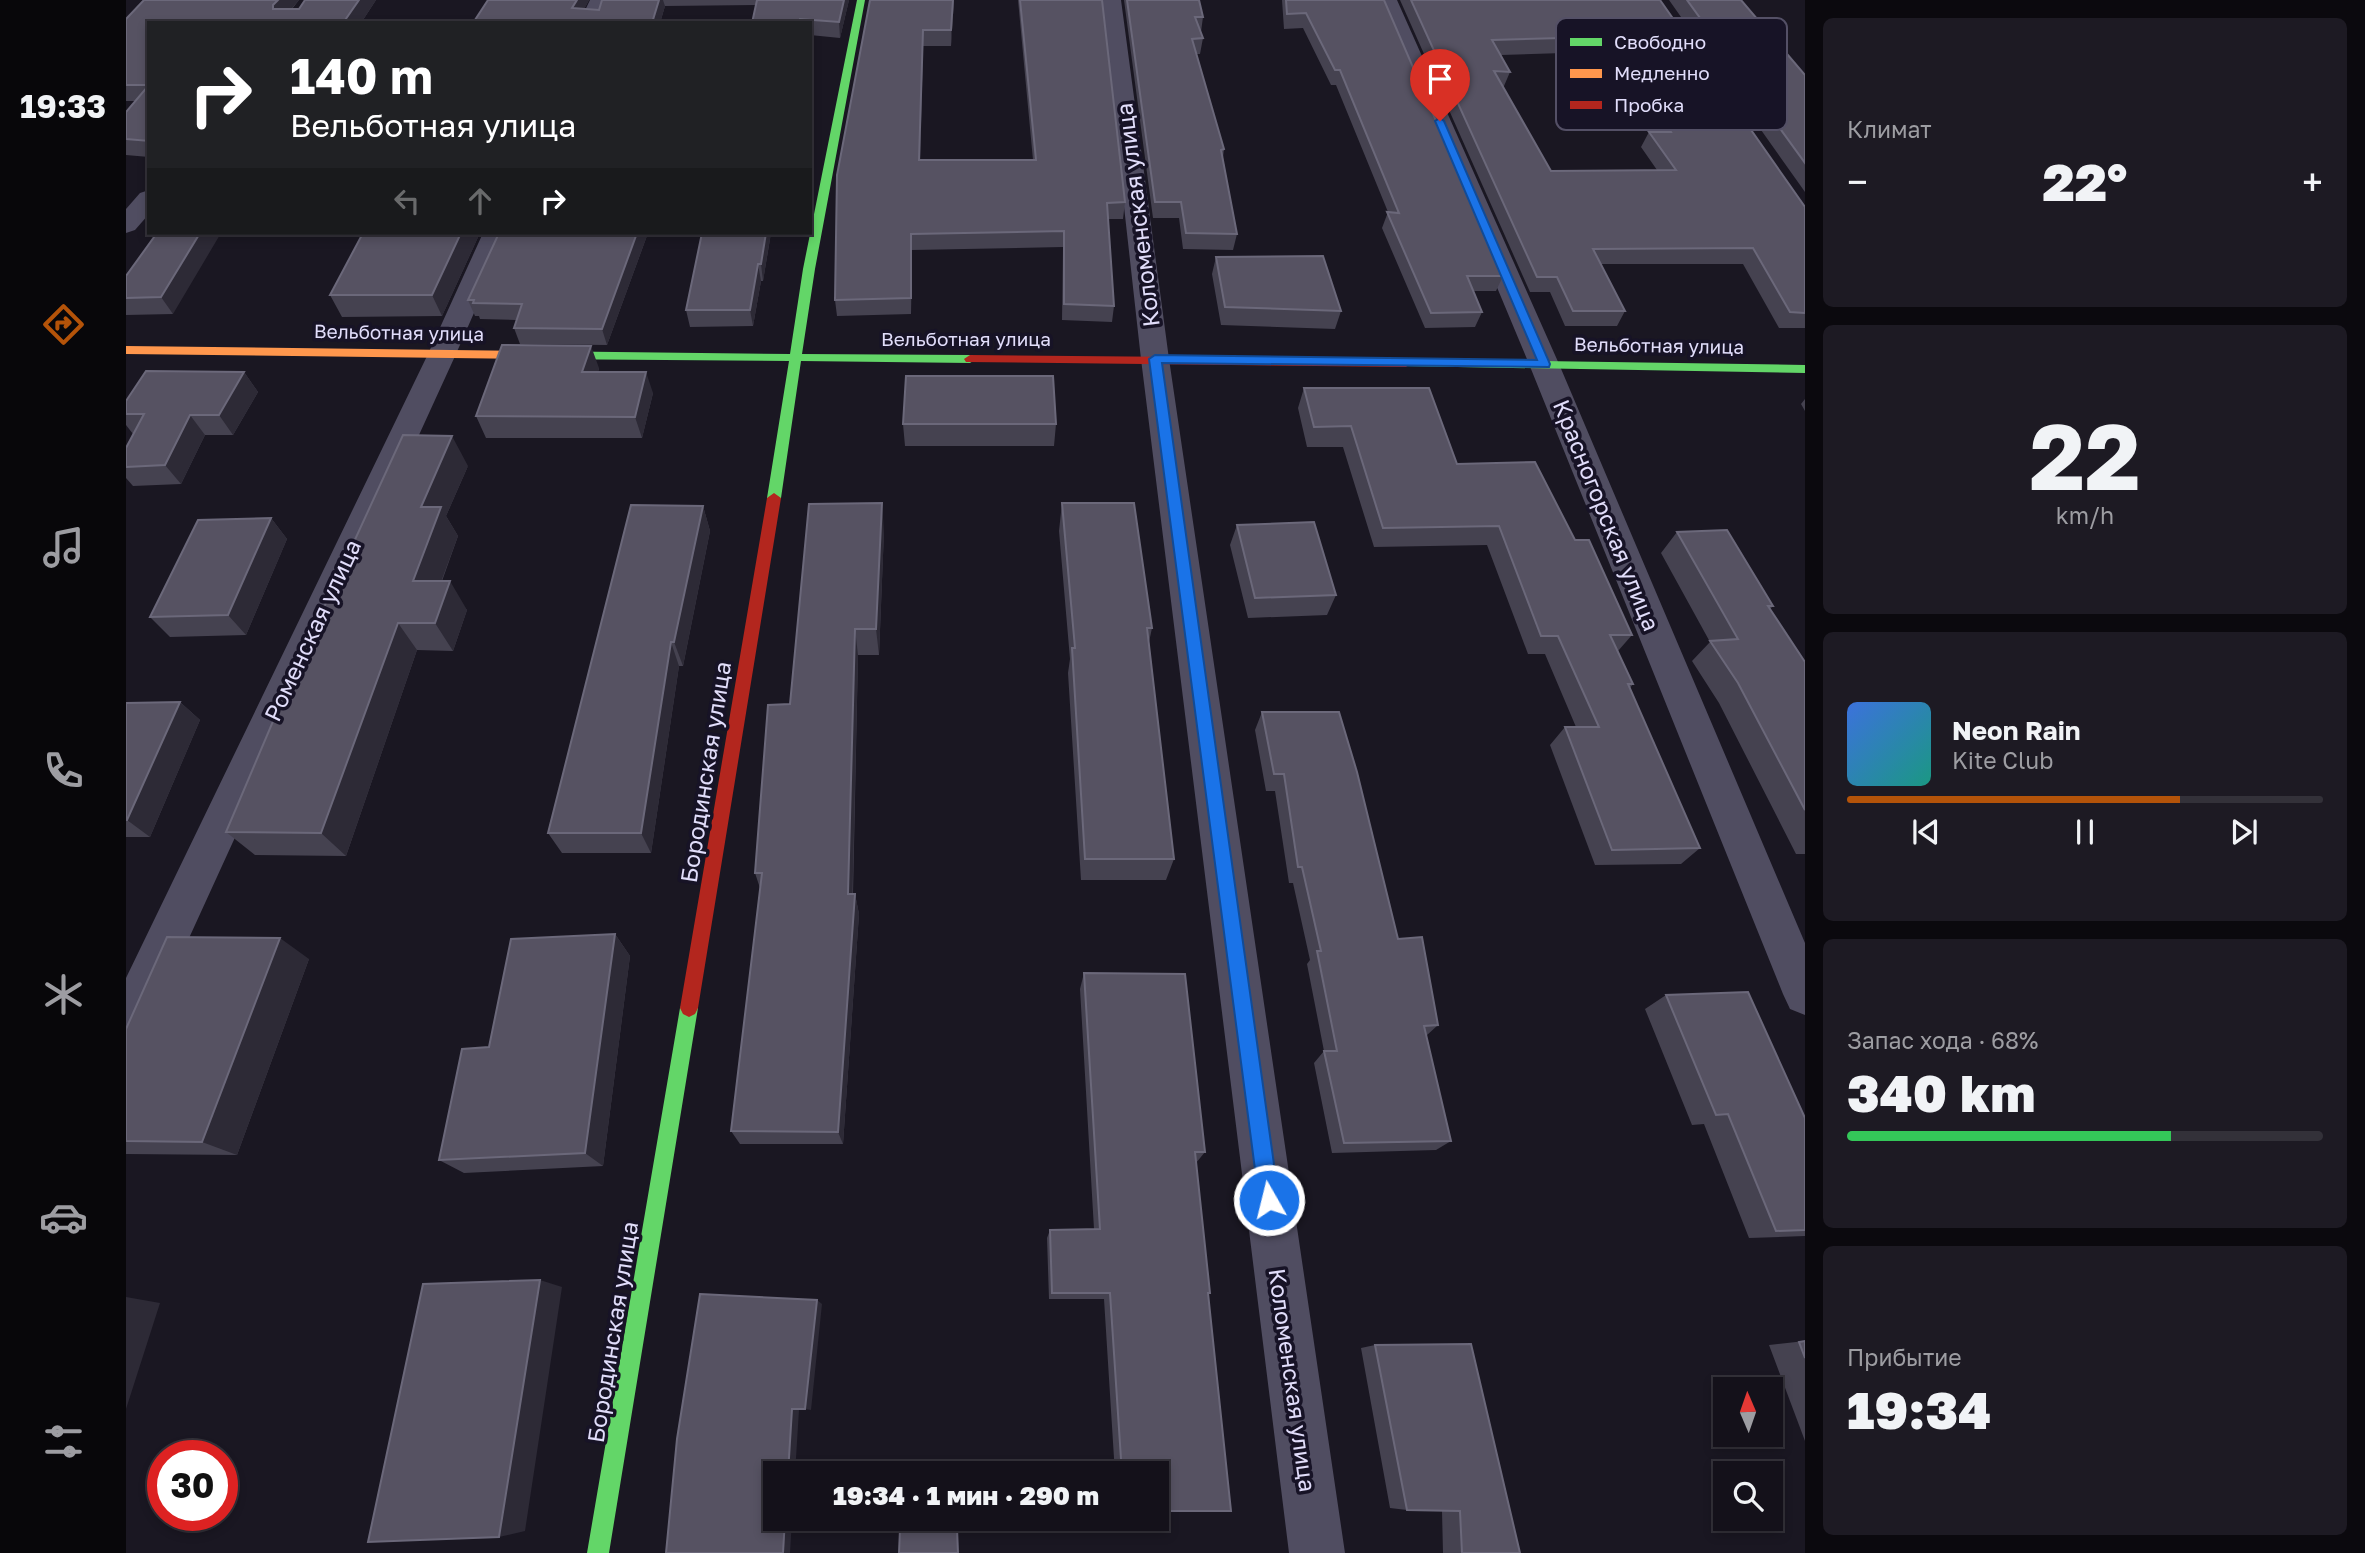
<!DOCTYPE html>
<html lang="ru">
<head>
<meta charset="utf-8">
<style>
  :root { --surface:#14111a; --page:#1d1a23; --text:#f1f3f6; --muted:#9d9da2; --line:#333139; --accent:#b45309 }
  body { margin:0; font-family:"Golos Text",sans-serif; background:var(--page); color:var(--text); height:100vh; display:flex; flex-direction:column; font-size:26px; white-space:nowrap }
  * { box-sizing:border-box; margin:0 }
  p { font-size:23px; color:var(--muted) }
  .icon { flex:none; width:38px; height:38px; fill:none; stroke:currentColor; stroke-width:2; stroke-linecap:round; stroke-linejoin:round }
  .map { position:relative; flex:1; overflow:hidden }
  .sheet { display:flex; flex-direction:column; gap:18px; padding:18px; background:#0b090e; width:560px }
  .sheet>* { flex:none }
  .top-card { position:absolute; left:21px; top:21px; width:665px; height:214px; border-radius:0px; box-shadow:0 4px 10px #0003,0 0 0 2px var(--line); background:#202124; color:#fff; overflow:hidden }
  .needle { width:46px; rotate:358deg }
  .buttons { position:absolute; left:1587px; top:1377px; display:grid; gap:14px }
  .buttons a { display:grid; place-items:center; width:70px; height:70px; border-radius:0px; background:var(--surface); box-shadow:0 4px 10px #0003,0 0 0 2px var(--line); font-size:35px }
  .speed { position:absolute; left:21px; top:1440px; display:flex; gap:14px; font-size:35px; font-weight:700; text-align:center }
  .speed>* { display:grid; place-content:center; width:91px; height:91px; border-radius:50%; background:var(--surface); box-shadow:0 4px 10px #0003,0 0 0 2px var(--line); line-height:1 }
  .speed .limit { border:10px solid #d22; background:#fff; color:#111 }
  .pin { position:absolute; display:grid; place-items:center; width:60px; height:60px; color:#fff; margin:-72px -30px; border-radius:50% 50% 50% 0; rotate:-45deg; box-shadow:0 0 7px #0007 }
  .pin .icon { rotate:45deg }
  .me { position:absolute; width:77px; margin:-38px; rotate:352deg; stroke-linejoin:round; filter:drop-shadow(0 0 5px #0008) }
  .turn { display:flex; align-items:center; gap:24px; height:147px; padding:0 28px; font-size:32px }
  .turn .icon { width:91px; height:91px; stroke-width:2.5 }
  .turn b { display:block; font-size:49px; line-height:60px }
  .lanes { display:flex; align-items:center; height:66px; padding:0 28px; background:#0003; justify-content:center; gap:35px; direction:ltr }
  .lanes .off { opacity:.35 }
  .big { font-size:52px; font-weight:800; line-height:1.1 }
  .sheet .card { flex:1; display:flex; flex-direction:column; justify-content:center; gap:10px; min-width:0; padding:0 24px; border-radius:10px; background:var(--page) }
  .sheet .dial { align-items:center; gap:0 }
  .dial b { font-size:91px; line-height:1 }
  .song { display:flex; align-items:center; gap:21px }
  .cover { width:84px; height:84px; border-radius:10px; background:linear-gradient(135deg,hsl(220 70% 55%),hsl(170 70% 35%)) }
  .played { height:7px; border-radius:4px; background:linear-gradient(90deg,var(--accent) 70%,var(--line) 70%) }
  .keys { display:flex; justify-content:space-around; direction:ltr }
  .heat { display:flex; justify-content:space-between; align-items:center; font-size:38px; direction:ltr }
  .charge { height:10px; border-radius:5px; background:linear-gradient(90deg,#34c759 68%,var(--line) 0) }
  .trip { position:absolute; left:637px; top:1461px; width:406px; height:70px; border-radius:0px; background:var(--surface); box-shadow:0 4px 10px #0003,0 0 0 2px var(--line); font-weight:800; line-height:70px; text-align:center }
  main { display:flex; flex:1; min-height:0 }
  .tab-bar { display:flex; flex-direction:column; width:126px; justify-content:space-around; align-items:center; background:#08070a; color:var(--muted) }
  .tab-bar .icon { width:49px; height:49px }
  .tab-bar .current { color:var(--accent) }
  .tab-bar b { font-size:32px; color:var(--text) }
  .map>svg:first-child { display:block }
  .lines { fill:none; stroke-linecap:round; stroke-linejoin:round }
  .street { fill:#504d61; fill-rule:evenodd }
  .fast { fill:#63d668; fill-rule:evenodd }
  .slow { fill:#ff974d; fill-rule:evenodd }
  .jam { fill:#b3261e; fill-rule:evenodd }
  .wall { fill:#454250; fill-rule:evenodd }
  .shaded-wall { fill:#2d2a36 }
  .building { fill:#565262; stroke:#6b687a; stroke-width:2; fill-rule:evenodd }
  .route { fill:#1a73e8; stroke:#114b97; stroke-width:2 }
  .labels { text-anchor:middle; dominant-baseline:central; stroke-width:7; stroke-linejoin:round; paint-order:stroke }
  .far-street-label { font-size:19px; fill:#e1ddfa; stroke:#171326 }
  .street-label { font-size:23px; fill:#e1ddfa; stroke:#171326 }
  .key { fill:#171326; stroke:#545066; stroke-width:2 }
  .key-label { font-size:19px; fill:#e1ddfa }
</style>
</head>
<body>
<main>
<nav class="tab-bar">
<b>19:33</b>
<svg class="icon current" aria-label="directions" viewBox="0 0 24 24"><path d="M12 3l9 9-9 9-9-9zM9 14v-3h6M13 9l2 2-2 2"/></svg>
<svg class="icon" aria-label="music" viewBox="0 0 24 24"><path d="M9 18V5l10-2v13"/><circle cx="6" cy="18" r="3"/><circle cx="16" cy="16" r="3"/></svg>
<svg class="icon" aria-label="phone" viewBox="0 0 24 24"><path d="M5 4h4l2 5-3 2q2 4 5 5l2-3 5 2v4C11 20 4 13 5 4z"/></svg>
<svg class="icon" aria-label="climate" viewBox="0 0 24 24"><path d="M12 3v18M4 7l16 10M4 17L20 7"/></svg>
<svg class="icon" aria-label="car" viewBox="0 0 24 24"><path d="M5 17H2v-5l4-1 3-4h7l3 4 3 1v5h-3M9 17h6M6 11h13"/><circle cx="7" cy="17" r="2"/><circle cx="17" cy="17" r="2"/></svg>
<svg class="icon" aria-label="filters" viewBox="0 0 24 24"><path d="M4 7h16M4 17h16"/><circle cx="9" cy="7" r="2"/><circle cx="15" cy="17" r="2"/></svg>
</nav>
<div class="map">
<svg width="1679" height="1553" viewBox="0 0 1679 1553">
  <rect width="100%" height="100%" fill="#1a1722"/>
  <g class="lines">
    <path class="street" d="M 464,0 L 484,0 L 475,23 L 453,23 Z
      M 975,0 L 995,0 L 1043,359 L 1219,1553 L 1163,1553 L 1015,359 Z
      M 1251,0 L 1271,0 L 1433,364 L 1679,943 L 1679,1015 L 1664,1009 L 1657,994 L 1403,364 Z
      M 23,190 L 23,214 L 9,230 L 0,233 L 0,209 L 14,193 Z
      M 357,233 L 383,233 L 330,354 L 16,1041 L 0,1048 L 0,978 L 302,354 Z"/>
    <path class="fast" d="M 731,0 L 739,0 L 689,269 L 676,354 L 844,355 L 850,359 L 844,363 L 675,361 L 655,498 L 648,503 L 641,498 L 663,361 L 405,359 L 399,355 L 405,351 L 664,354 L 677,269 Z
      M 1280,359 L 1679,365 L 1679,373 L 1276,366 L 1276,360 Z
      M 563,999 L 569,1002 L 572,1008 L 483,1553 L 461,1553 L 554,1008 L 557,1002 Z"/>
    <path class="slow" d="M 0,346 L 405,351 L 411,355 L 405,359 L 0,354 Z"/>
    <path class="jam" d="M 844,355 L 1280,359 L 1286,363 L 1280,367 L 840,362 L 838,359 Z
      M 648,493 L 655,498 L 572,1008 L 569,1014 L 563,1017 L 557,1014 L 554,1008 L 641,498 Z"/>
  </g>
  <path class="wall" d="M 18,0 L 173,0 L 166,9 L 173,9 L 179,0 L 250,0 L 235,23 L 23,23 L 23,157 L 0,155 L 0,112 L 9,101 L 0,101 L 0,19 Z
    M 362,0 L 463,0 L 458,9 L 473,10 L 476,0 L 723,0 L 714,38 L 684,35 L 684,23 L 626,23 L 630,5 L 539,6 L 534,23 L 347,23 Z
    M 744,0 L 828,0 L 825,46 L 797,46 L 794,160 L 907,160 L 892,0 L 976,0 L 999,202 L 997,219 L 982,219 L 988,306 L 986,322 L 936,320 L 937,247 L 786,250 L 785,314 L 711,316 L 709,300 Z
    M 998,0 L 1073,0 L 1077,17 L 1075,32 L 1077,38 L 1074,54 L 1070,54 L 1098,149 L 1097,158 L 1111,234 L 1107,250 L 1057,249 L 1053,218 L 1027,218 Z
    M 1156,0 L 1258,0 L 1377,276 L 1370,291 L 1347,291 L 1356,312 L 1349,327 L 1299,328 L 1256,228 L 1262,212 L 1210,85 L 1205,85 L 1177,28 L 1158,29 Z
    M 1274,0 L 1534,0 L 1679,207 L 1679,328 L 1653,328 L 1617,264 L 1475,264 L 1499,311 L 1491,326 L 1439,326 L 1424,292 L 1404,292 ZM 1469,52 L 1482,71 L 1492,71 L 1529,132 L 1523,132 L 1515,147 L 1531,170 L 1425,171 L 1377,86 L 1378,86 L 1384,72 L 1375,55 Z
    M 1543,0 L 1615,0 L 1679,75 L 1679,192 Z
    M 31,233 L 47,314 L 0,315 L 0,276 Z
    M 373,233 L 522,233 L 481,345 L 394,344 L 388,328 L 390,320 L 354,319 L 353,316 L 349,316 L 342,300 Z
    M 576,233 L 645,233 L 637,281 L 635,281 L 627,326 L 564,327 L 560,310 Z
    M 353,235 L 316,316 L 216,317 L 204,295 Z
    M 1090,257 L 1215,311 L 1209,329 L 1095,325 L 1086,274 Z
    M 473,368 L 472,372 L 527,393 L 516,438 L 360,438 L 350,416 Z
    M 118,372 L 132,392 L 107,435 L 79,435 L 55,484 L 7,486 L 0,478 L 0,448 L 7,434 L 0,425 L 0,401 Z
    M 1178,388 L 1331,464 L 1449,540 L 1506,635 L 1492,651 L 1507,684 L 1504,688 L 1574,848 L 1555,864 L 1469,865 L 1424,745 L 1439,727 L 1450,727 L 1419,654 L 1402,654 L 1361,545 L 1248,547 L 1217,447 L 1181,447 L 1172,408 Z
    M 1679,399 L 1679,411 L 1675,404 Z
    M 777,424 L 930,424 L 928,446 L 779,446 Z
    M 342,466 L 320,516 L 332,536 L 316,581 L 341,610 L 327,651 L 291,650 L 220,856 L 129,855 L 100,832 Z
    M 936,503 L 1026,628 L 1023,642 L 1048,859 L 1040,880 L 955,880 L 942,673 L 944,659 L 933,531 Z
    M 577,506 L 584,531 L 557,666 L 553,666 L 525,853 L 436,853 L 422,833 Z
    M 145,518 L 161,539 L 120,635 L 44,637 L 24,617 Z
    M 1111,525 L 1210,595 L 1201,615 L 1122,618 L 1104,545 Z
    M 758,531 L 753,655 L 732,655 L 727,894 L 729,894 L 733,914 L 717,1144 L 614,1144 L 605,1131 L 634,888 L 629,873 L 664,704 Z
    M 1551,532 L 1647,606 L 1644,609 L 1679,662 L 1679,854 L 1670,854 L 1593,703 L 1566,661 L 1584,642 L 1535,553 Z
    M 54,702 L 74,720 L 24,837 L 0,837 L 0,703 Z
    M 1136,712 L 1272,939 L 1312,1025 L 1300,1036 L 1325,1141 L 1310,1150 L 1206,1153 L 1188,1063 L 1198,1051 L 1181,964 L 1184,960 L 1167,883 L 1163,883 L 1149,791 L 1140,791 L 1129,730 Z
    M 489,934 L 504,956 L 477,1166 L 338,1173 L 313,1160 L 363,1047 Z
    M 183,959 L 111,1155 L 0,1154 L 0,1029 Z
    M 958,973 L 1079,1152 L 1070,1163 L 1084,1293 L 1082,1294 L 1031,1474 L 989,1474 L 978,1299 L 923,1299 L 921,1238 L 924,1230 L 968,1229 L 954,989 Z
    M 1540,995 L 1679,1118 L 1679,1236 L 1623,1238 L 1578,1124 L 1566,1125 L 1519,1009 Z
    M 1679,1341 L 1679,1441 L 1643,1345 Z
    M 1249,1345 L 1394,1553 L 1317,1553 L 1316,1511 L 1281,1510 L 1264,1508 L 1235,1348 Z
    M 831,1526 L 832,1553 L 774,1529 L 775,1527 Z"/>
  <path class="shaded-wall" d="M 152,0 L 173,0 L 155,21 L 147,9 L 147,5 Z
    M 233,0 L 250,0 L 235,23 L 217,23 Z
    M 451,0 L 463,0 L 451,23 L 446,8 Z
    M 533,0 L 537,0 L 539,6 L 534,23 L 526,23 Z
    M 718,0 L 723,0 L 714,38 L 713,22 Z
    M 827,0 L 828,0 L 825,46 L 825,30 Z
    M 797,30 L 797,46 L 794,176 L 793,160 Z
    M 74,233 L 95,233 L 47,314 L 35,297 Z
    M 335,233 L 352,233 L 353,235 L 316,316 L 306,295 Z
    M 511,233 L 522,233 L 481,345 L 476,329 Z
    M 640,233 L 645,233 L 637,281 L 635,264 Z
    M 785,234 L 786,250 L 785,314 Z
    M 632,264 L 635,281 L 627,326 L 624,310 Z
    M 465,346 L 473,368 L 464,393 L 456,372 Z
    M 118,372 L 132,392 L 107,435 L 93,415 Z
    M 520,372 L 527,393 L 516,438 L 509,417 Z
    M 64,415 L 79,435 L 55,484 L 39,465 Z
    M 326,436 L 342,466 L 320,516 L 332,536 L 305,609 L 287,581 L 295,507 Z
    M 756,503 L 758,531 L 753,655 L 750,629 Z
    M 577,506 L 584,531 L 557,666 L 548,642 Z
    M 145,518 L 161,539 L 120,635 L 102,615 Z
    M 324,581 L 341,610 L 327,651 L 309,623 Z
    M 272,623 L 291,650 L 220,856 L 195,833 Z
    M 729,629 L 732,655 L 726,914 L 722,894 Z
    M 545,642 L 553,666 L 525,853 L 515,833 Z
    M 54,702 L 74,720 L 24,837 L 1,820 Z
    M 729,894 L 733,914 L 717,1144 L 712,1132 Z
    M 489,934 L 504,956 L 477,1166 L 459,1153 Z
    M 154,938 L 183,959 L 111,1155 L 76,1142 Z
    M 414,1280 L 436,1287 L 399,1531 L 373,1537 Z
    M 0,1297 L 34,1303 L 0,1409 Z
    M 691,1300 L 696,1304 L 685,1410 L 679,1409 Z
    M 666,1409 L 673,1410 L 669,1474 L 662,1474 Z
    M 659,1519 L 666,1519 L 664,1553 L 657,1553 Z"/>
  <path class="building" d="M 18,0 L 152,0 L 147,5 L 147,9 L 173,9 L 179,0 L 233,0 L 217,23 L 23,23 L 23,141 L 0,139 L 0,112 L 23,85 L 0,85 L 0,19 Z
    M 362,0 L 451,0 L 446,8 L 473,10 L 476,0 L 533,0 L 526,23 L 347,23 Z
    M 631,0 L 718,0 L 713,22 L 674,19 L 673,23 L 626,23 Z
    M 744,0 L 827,0 L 825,30 L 797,30 L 793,160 L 910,160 L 894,0 L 976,0 L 999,202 L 981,203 L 988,306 L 938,304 L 938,231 L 785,234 L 785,298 L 709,300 L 711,175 Z
    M 1001,0 L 1073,0 L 1077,17 L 1069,17 L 1077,38 L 1066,39 L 1098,149 L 1095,150 L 1111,234 L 1060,233 L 1055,202 L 1029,202 Z
    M 1160,0 L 1258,0 L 1377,276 L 1341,276 L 1356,312 L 1305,313 L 1261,212 L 1273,213 L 1214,70 L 1209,70 L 1180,13 L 1161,14 Z
    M 1285,0 L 1534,0 L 1679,207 L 1679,313 L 1664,312 L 1627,248 L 1467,249 L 1499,311 L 1447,311 L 1431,277 L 1411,277 ZM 1475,37 L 1489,56 L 1500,56 L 1545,132 L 1523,132 L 1550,170 L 1425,171 L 1368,71 L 1384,72 L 1366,40 Z
    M 1561,0 L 1615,0 L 1679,75 L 1679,163 Z
    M 31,233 L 74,233 L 35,297 L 0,298 L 0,276 Z
    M 237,233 L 335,233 L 306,295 L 204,295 Z
    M 373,233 L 511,233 L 476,329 L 388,328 L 396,304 L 347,303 L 348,300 L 342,300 Z
    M 576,233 L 640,233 L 635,264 L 632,264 L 624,310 L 560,310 Z
    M 1197,256 L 1215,311 L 1099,307 L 1090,257 Z
    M 376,345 L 465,346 L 456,372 L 520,372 L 509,417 L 350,416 Z
    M 20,371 L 118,372 L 93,415 L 64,415 L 39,465 L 0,467 L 0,448 L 18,414 L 0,414 L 0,401 Z
    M 780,376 L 927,376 L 930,424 L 777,424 Z
    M 1178,388 L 1303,388 L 1331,464 L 1409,462 L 1449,540 L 1463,540 L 1506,635 L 1484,635 L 1507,684 L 1502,684 L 1574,848 L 1486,850 L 1439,727 L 1473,727 L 1432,636 L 1415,636 L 1373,526 L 1257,528 L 1225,426 L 1188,427 Z
    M 277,435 L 326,436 L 295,507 L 315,507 L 287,581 L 324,581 L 309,623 L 272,623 L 195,833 L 100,832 L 165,679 Z
    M 756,503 L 750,629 L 729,629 L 722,894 L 729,894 L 712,1132 L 605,1131 L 636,873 L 629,873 L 642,705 L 664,704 L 683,504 Z
    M 936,503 L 1008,503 L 1026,628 L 1021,628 L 1048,859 L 959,859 L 946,648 L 949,648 Z
    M 505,505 L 577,506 L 548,642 L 545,642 L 515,833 L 422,833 Z
    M 145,518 L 102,615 L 24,617 L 72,520 Z
    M 1188,522 L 1210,595 L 1129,598 L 1111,525 Z
    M 1601,530 L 1647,606 L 1642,606 L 1679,662 L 1679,810 L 1612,683 L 1584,641 L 1612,639 L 1551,532 Z
    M 54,702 L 1,820 L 0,820 L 0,703 Z
    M 1136,712 L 1213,712 L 1231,772 L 1272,939 L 1296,937 L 1312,1025 L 1298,1026 L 1325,1141 L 1218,1143 L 1198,1051 L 1211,1051 L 1191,951 L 1195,951 L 1176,867 L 1172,867 L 1158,774 L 1148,774 Z
    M 489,934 L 459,1153 L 313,1160 L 336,1049 L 363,1047 L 385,939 Z
    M 41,937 L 154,938 L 76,1142 L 0,1141 L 0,1029 Z
    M 958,973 L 1059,974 L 1079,1152 L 1069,1152 L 1084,1293 L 1082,1293 L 1105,1511 L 1031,1511 L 1031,1474 L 996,1474 L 984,1293 L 926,1293 L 924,1230 L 974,1229 Z
    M 1622,992 L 1679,1118 L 1679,1230 L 1650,1231 L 1602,1114 L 1590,1115 L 1540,995 Z
    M 414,1280 L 373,1537 L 242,1542 L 297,1284 Z
    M 574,1294 L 691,1300 L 679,1409 L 666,1409 L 662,1474 L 649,1474 L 649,1519 L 659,1519 L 657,1553 L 540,1553 L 551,1439 Z
    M 1679,1341 L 1679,1358 L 1673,1342 Z
    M 1345,1344 L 1394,1553 L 1336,1553 L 1334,1511 L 1281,1510 L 1249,1345 Z
    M 831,1528 L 832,1553 L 773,1553 L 774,1529 Z"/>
  <path class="route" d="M 1314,118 L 1318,121 L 1424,364 L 1423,367 L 1036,363 L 1153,1200 L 1150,1207 L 1143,1210 L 1136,1207 L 1133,1200 L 1023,359 L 1029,355 L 1411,360 L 1309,121 Z"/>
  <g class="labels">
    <g class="far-street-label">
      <text transform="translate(273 332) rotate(1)">Вельботная улица</text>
      <text x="840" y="338">Вельботная улица</text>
      <text transform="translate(1533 345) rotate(1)">Вельботная улица</text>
    </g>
    <g class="street-label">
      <text transform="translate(1011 215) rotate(-97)">Коломенская улица</text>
      <text transform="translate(1481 515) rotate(68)">Красногорская улица</text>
      <text transform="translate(186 630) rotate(-65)">Роменская улица</text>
      <text transform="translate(579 772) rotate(-81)">Бородинская улица</text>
      <text transform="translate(486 1332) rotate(-81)">Бородинская улица</text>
      <text transform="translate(1167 1380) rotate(82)">Коломенская улица</text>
    </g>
  </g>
  <rect x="1430" y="18" width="231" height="112" rx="10" class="key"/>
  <rect x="1444" y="38" width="32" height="8" fill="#63d668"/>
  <rect x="1444" y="69" width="32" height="9" fill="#ff974d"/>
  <rect x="1444" y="101" width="32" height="8" fill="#b3261e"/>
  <g class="key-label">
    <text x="1488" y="49">Свободно</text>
    <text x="1488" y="80">Медленно</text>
    <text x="1488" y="112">Пробка</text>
  </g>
</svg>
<div class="buttons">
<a><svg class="needle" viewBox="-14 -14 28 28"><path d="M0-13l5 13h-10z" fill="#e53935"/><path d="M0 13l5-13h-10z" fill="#9d9da2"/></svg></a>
<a><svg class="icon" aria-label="search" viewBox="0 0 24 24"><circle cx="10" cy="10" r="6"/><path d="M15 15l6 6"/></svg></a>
</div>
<div class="speed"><div class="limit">30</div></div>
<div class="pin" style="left:1314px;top:121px;background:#d93025"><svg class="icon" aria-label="arrive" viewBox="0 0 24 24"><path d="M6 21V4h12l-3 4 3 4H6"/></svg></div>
<svg class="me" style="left:1143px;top:1200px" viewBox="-20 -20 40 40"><circle r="17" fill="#1a73e8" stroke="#fff" stroke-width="3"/><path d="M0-11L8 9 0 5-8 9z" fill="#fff"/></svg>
<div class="trip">19:34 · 1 мин · 290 m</div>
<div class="top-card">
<div class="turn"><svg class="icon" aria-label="right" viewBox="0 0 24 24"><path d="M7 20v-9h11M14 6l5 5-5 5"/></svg><div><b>140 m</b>Вельботная улица</div></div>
<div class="lanes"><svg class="icon off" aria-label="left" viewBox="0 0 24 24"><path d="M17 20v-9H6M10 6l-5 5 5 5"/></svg><svg class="icon off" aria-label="ahead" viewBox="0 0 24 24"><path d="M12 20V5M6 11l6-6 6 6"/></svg><svg class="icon" aria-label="right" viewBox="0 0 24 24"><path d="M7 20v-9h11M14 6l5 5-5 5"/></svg></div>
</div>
</div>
<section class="sheet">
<div class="card"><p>Климат</p>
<div class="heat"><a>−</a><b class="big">22°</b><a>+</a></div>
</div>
<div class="card dial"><b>22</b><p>km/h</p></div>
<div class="card">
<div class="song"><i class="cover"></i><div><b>Neon Rain</b><p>Kite Club</p></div></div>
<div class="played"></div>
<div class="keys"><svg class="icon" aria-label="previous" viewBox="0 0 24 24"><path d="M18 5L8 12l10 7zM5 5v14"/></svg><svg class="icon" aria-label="pause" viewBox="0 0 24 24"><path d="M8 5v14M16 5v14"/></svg><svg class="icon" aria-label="next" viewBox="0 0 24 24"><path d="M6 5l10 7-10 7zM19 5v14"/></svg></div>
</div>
<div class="card"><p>Запас хода · 68%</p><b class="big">340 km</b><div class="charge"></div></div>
<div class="card"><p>Прибытие</p><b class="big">19:34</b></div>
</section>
</main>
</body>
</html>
